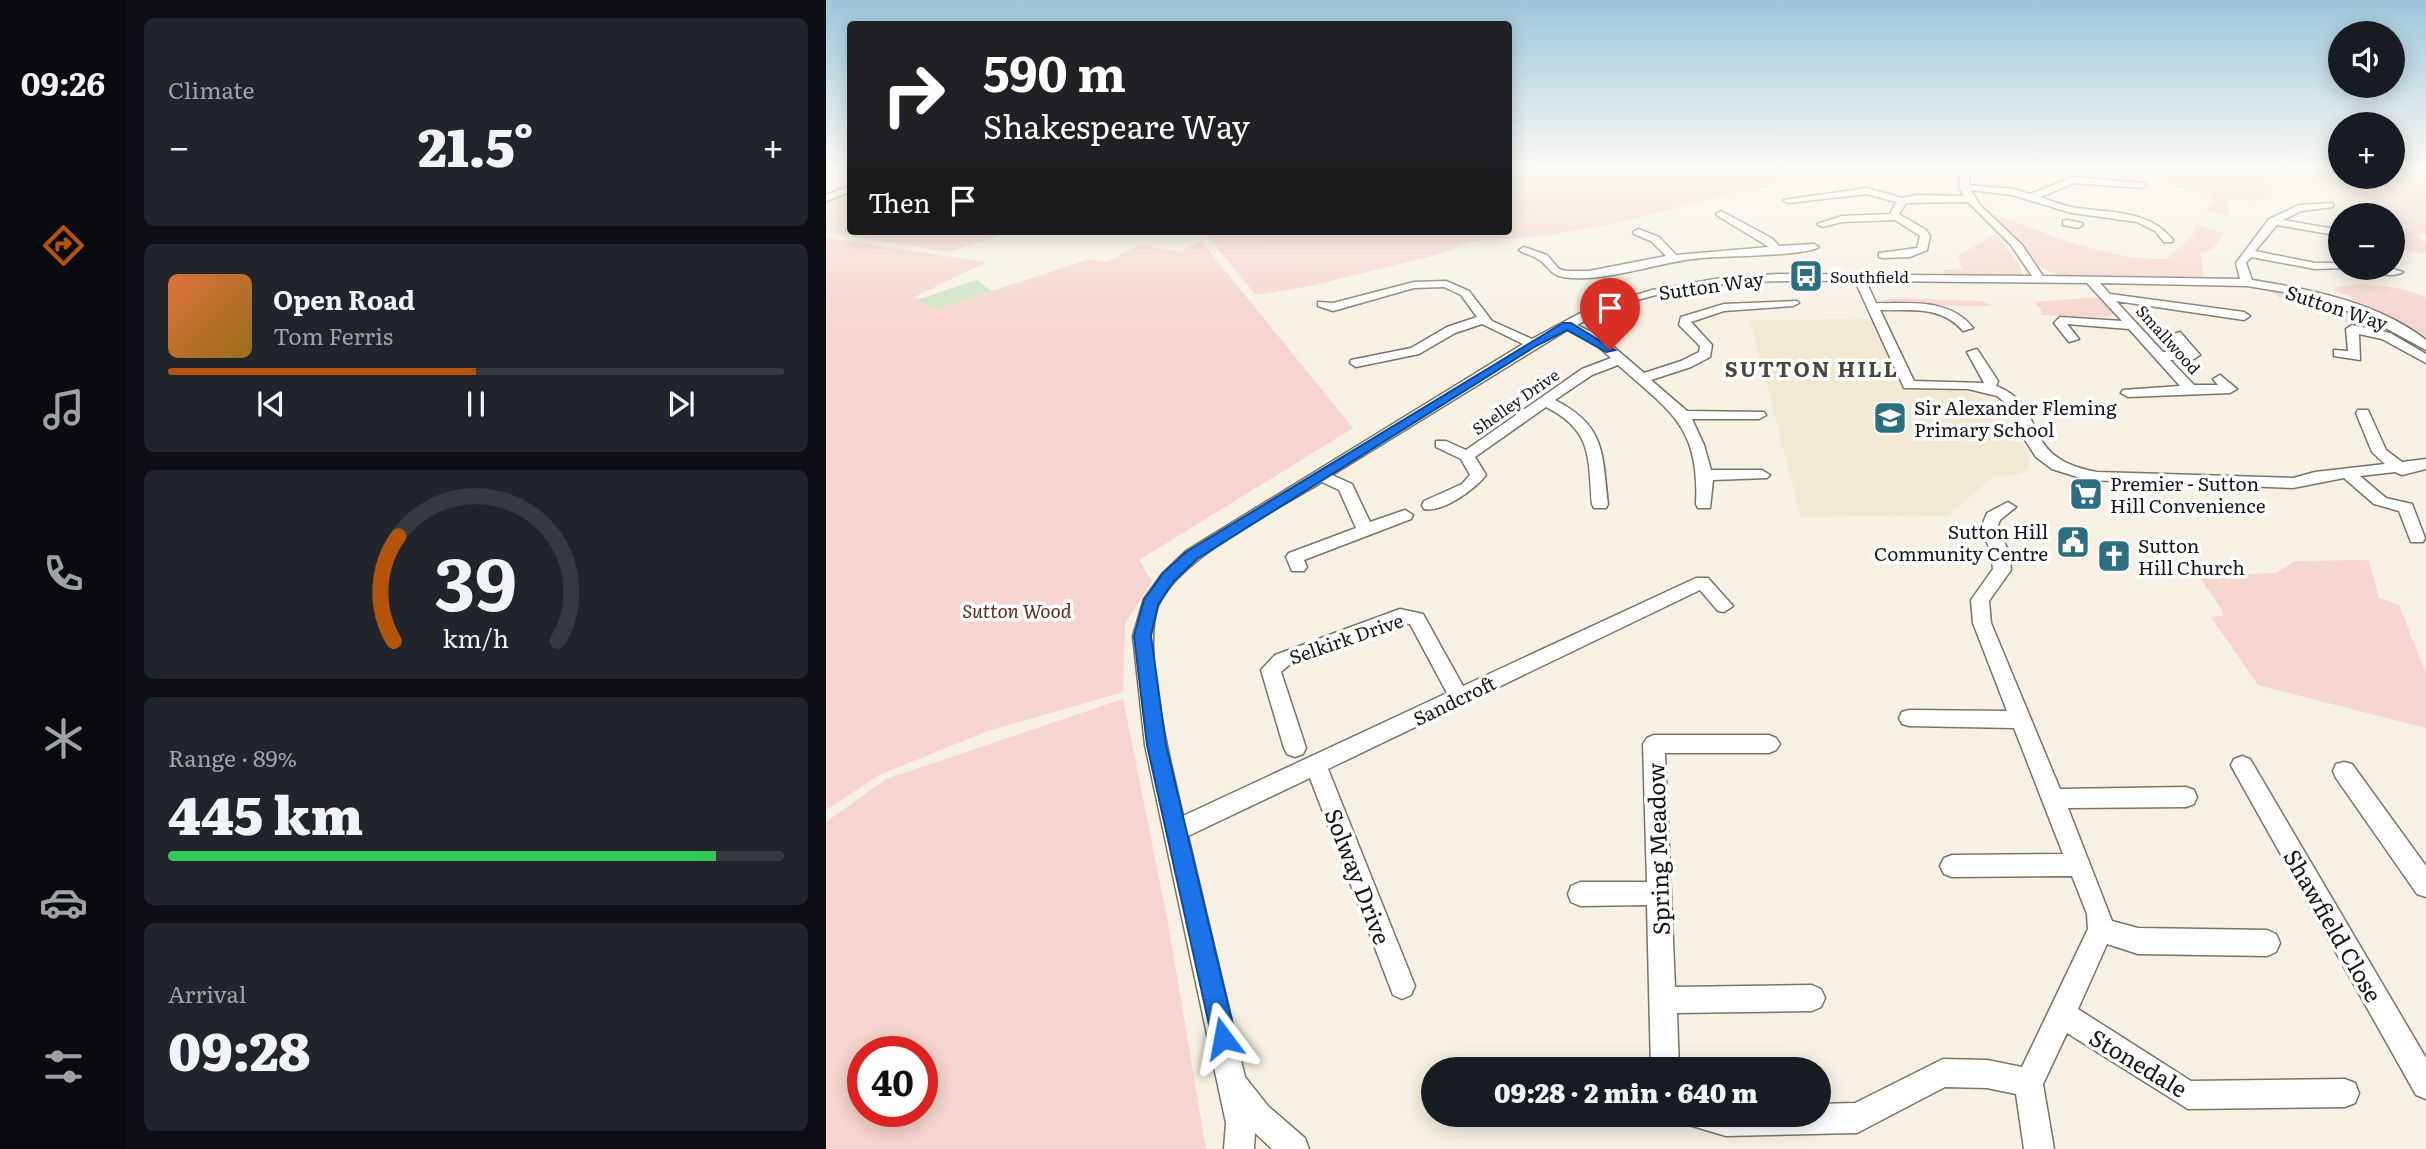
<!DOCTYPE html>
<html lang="en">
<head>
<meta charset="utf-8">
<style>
  :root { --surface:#171b24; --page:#20242c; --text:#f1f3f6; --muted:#9ea1a6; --line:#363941; --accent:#b45309 }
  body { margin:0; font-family:Literata,serif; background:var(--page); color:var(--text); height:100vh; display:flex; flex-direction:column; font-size:26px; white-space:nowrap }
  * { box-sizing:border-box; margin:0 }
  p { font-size:23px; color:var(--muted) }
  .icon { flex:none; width:38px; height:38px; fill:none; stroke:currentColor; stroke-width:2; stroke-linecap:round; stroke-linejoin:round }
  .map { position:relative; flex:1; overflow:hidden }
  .drawer { display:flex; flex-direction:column; gap:18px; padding:18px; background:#0d0f14; width:700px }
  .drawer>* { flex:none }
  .guide { position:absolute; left:21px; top:21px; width:665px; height:214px; border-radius:7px; box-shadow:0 4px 18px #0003; background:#202124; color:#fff; overflow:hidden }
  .tools { position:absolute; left:1502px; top:21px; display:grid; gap:14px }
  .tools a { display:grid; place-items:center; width:77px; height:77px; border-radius:50%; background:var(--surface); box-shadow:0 4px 18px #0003; font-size:35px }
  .speed { position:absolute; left:21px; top:1036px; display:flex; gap:14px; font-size:35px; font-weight:700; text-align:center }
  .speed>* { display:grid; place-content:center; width:91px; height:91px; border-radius:50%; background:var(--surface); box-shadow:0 4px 18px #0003; line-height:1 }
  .speed .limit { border:10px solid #d22; background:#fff; color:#111 }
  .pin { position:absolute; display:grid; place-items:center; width:60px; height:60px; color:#fff; margin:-72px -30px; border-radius:50% 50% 50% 0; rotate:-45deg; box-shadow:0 0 7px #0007 }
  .pin .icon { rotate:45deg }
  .me { position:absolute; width:77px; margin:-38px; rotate:347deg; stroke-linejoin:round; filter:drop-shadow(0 0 5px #0008) }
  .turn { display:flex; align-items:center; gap:24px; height:147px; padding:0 21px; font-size:32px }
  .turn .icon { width:91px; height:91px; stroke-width:2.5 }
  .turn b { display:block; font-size:49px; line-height:60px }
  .then { display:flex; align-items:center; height:66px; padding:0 21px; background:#0003; gap:14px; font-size:26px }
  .big { font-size:52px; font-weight:800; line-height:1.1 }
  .drawer .card { flex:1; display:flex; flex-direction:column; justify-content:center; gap:10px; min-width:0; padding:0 24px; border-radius:10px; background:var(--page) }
  .drawer .dial { align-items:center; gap:0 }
  .dial svg { height:182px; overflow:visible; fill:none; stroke:var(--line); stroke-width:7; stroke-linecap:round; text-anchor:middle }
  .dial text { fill:var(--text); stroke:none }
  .song { display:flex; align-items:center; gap:21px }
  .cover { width:84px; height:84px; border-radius:10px; background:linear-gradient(135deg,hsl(20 70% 55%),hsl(40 70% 35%)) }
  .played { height:7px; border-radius:4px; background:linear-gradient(90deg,var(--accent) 50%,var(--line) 50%) }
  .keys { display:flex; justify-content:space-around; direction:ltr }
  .heat { display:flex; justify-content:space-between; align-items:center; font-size:38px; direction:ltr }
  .charge { height:10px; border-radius:5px; background:linear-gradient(90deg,#34c759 89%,var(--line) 0) }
  .trip { position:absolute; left:595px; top:1057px; width:410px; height:70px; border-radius:35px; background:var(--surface); box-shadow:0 4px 18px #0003; font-weight:800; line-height:70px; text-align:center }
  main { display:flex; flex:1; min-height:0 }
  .tab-bar { display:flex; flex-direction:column; width:126px; justify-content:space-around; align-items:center; background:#090b0e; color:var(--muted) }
  .tab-bar .icon { width:49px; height:49px }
  .tab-bar .on { color:var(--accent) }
  .tab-bar b { font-size:32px; color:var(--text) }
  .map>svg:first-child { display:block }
  .built { fill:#f1e9d3 }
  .green { fill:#f5d5cd; fill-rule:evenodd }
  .water { fill:#cae2c4 }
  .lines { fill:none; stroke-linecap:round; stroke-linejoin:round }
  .stream { stroke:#cae2c4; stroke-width:2 }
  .canal { fill:#cae2c4; fill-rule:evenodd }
  .minor-casing { stroke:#7a7468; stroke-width:3 }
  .minor { fill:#fff; fill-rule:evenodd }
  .route { fill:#1a73e8; stroke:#114b97; stroke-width:2 }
  .labels { text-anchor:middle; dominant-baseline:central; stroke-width:7; stroke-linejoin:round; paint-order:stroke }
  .far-poi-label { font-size:16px; fill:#191712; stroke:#fff; text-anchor:start }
  .far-street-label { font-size:16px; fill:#191712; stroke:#fff }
  .street-label { font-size:19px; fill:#191712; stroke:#fff }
  .poi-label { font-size:19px; fill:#191712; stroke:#fff; text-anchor:start }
  .park-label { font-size:19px; font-style:italic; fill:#5e2b1e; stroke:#fff }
  .far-district-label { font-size:21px; font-weight:bold; letter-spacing:2px; fill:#4b463a; stroke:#fff }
  .near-street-label { font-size:23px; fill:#191712; stroke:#fff }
</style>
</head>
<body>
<main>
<nav class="tab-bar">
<b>09:26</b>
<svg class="icon on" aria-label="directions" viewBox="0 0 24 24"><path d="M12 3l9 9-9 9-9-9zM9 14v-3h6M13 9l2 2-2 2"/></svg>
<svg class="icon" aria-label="music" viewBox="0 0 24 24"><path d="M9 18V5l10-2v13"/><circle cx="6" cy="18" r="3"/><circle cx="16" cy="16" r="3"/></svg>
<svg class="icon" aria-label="phone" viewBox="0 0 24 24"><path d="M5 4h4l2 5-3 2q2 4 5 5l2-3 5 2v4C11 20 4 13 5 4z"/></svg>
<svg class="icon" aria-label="climate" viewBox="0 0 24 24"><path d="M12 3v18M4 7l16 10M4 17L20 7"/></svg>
<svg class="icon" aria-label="car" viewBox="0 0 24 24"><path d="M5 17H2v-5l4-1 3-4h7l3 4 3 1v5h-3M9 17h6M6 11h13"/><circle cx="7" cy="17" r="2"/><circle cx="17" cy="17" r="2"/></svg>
<svg class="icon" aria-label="filters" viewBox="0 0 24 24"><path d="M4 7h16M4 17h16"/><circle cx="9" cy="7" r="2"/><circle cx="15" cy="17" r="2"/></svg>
</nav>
<section class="drawer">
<div class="card"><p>Climate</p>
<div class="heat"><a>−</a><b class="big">21.5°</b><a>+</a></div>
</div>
<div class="card">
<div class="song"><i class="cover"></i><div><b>Open Road</b><p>Tom Ferris</p></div></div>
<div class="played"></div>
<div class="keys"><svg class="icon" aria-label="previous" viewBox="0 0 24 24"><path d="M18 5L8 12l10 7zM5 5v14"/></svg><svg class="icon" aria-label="pause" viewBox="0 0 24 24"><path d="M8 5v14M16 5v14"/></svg><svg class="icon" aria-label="next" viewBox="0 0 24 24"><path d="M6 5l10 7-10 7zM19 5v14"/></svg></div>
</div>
<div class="card dial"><svg viewBox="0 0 100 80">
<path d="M14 69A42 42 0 1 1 86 69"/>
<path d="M14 69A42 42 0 0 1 16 23" stroke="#b45309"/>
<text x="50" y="56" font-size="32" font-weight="700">39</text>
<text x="50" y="72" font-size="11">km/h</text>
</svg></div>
<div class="card"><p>Range · 89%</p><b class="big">445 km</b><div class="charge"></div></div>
<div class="card"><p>Arrival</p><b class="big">09:28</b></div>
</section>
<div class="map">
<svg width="1600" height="1149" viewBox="0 0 1600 1149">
  <rect width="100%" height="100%" fill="#f7f1e3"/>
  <path class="built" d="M 1046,319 L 1078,391 L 1139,391 L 1169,403 L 1196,442 L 1203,456 L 1203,467 L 1195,474 L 1167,477 L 1122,516 L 975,517 L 924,320 Z"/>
  <path class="green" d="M 683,167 L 1129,167 L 1005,178 L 917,191 L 788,224 L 711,237 L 645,241 L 610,255 L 489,285 L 430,295 L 377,231 L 682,231 Z
    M 1397,167 L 1514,167 L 1514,177 L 1566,177 L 1566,172 L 1600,180 L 1600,235 L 1590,234 L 1600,243 L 1600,254 L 1566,247 L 1566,215 L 1559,215 C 1538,182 1476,177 1439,182 L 1449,191 L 1428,201 L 1402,199 L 1403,216 L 1380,211 L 1388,196 L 1328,182 L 1333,175 L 1327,170 L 1349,168 L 1404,172 Z
    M 24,191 L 24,231 L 188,231 L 123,252 L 0,232 L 0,200 Z
    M 1165,213 C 1221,233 1281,261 1341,259 L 1367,235 L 1370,224 L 1398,233 L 1387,249 L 1375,253 L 1377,277 L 1238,277 L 1216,268 Z
    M 1169,234 L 1194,266 L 1197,276 L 1119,275 L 1117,270 L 1136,269 L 1132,256 Z
    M 0,238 L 161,262 L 88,297 L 112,309 L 263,259 L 280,262 L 314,245 L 353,252 L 375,241 L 527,428 L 313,560 L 326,581 L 299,624 L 297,692 L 162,731 L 53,775 L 0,810 Z
    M 1534,284 L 1573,288 L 1600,297 L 1600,337 L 1531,305 L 1524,296 L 1507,291 L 1510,287 Z
    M 1441,288 C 1486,296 1530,310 1571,331 L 1520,322 L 1515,312 L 1460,303 Z
    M 1272,297 L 1291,314 L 1276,317 L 1215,315 L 1215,309 L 1208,302 Z
    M 1063,298 L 1155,301 L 1167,306 L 1069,305 L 1056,302 Z
    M 1543,560 L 1553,598 L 1573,605 L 1600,674 L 1600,728 L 1432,685 L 1385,617 L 1397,616 L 1397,611 L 1373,576 L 1450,573 L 1469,561 Z
    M 297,699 L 343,928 L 380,1149 L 0,1149 L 0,822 L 60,779 ZM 37,1052 L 96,1052 L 96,1111 L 37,1111 Z"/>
  <path class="water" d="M 150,280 L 166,291 L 112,309 L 91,300 Z"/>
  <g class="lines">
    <path class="stream" d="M 682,175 L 715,173 L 727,167"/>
    <path class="canal" d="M 1566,170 L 1600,177 L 1600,181 L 1566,174 Z"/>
    <defs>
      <path id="minor" d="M 1135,167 L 1143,167 L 1143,185 L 1187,189 L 1204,194 L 1247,177 L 1318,183 L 1320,185 L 1315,188 L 1248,183 L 1214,197 C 1226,201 1238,206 1251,208 C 1285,213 1324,210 1347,240 L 1346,242 L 1338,242 L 1329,231 L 1311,222 L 1246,213 L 1186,195 L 1145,190 L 1154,205 L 1196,245 L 1217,276 L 1414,279 L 1410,263 L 1443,219 L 1473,205 L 1507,203 L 1507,207 L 1475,211 L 1457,220 L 1514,230 L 1514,236 L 1451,225 L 1429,251 L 1489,263 L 1514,263 L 1514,268 L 1518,268 L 1489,269 L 1425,257 L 1420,263 L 1426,280 C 1484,289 1553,303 1600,340 L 1600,350 L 1539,317 L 1470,294 L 1421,286 L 1274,283 L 1284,294 L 1418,312 L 1424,316 L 1418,320 L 1290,301 L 1337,352 L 1358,351 L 1344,335 L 1354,332 L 1374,355 L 1368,359 L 1344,360 L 1368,385 L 1392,385 L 1387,379 L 1394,375 L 1411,389 L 1404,393 L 1302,397 L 1295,393 L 1297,390 L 1354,386 L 1303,329 L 1241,324 L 1253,339 L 1243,342 L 1228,323 L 1234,317 L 1296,321 L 1261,283 L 1040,281 L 1050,303 C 1085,304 1124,298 1147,328 L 1137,331 C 1115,305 1084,311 1054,310 L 1088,381 L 1158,383 L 1141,352 L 1151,349 L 1172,381 L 1170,386 C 1225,407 1190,458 1271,472 L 1467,478 L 1489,472 L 1559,464 L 1546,452 L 1530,413 L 1532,410 L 1542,410 L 1560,450 L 1576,462 L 1600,459 L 1600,469 L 1576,475 L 1569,472 L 1534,476 L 1560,498 L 1586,504 L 1599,538 L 1597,542 L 1585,542 L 1573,511 L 1548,504 L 1518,478 L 1467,488 L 1261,480 L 1226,469 L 1210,457 L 1197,437 L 1186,408 L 1171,396 L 1142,389 L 1078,388 L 1029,281 C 936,280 835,279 751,325 L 776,337 L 818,373 L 855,361 L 873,352 L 874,346 L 853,325 L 855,317 L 898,304 L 971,301 L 973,303 L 967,306 L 898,311 L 865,322 L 886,345 L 884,357 L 865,367 L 825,380 L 861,411 L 938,412 L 940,415 L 933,419 L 866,419 L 878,445 L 885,470 L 936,470 L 944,475 L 941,478 L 887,480 L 884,508 L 872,508 L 870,504 C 874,427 845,412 792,365 L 766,375 L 729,400 C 780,426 776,453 782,504 L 780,508 L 768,508 L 766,504 C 762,457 767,431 720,407 L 649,457 L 660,475 C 649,489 617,513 598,509 L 596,505 L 598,501 L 636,484 L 644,475 L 635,459 L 610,447 L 610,441 L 620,441 L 640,450 L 756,369 L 785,358 L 768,343 L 741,330 L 506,475 L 526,484 L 544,522 L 579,510 L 587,515 L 585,519 L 478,560 L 481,567 L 478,571 L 466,571 L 460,557 L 463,553 L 530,528 L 513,490 L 496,482 C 452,509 351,559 332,606 C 315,651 346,767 357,816 L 621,693 L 584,624 L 575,623 L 463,665 L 455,672 L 480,748 L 477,754 L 469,757 L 461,754 L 458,748 L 435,670 L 449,655 L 574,609 L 597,614 L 637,686 L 870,578 L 882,578 L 907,606 L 898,612 L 892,611 L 874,590 L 502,769 L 589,986 L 585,995 L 576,999 L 567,995 L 484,778 L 362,836 L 419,1077 L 442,1106 L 479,1138 L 483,1149 L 446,1149 L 429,1133 L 428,1149 L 398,1149 L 400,1123 L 319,745 L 307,636 L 318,599 L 337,573 L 360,551 L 697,344 L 656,324 L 629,333 L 593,354 L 530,367 L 524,363 L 525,360 L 585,348 L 621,327 L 651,317 L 635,295 L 618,287 L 588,288 L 507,311 L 492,306 L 492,302 L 507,303 L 588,282 L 620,281 L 643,291 L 666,321 L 706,339 L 758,311 L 826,290 L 901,277 L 953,274 L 1206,276 L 1185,245 L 1142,202 L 1080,203 L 1073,214 L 1100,230 L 1104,236 L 1101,250 L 1084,257 L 1057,258 L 1053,257 L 1053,253 L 1091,248 L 1094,236 L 1069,220 L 1016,222 L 996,227 L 991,224 L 1016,216 L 1064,214 L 1070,202 L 1041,194 L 962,203 L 957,200 L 1041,188 L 1076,198 L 1090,195 L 1138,196 L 1133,187 Z
        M 24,186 L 24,192 L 0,201 L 0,195 Z
        M 895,211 L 947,239 L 953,246 L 988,244 L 993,247 C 980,256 898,256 876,258 C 835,261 776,284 737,277 C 724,275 722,265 712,259 C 706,255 698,254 693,250 L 698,247 L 721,255 L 733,269 L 740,271 L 763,271 L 840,256 L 825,241 L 808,234 L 807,232 L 812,229 L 833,237 L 850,255 L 943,247 L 892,216 L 890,214 Z
        M 1241,220 L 1256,223 L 1257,225 L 1252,228 L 1237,225 L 1237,221 Z
        M 1535,268 L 1564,268 L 1577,272 C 1568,278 1543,274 1535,268 Z
        M 1526,325 L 1564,333 L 1600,354 L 1600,363 L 1556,339 L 1533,334 L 1534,360 L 1508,356 L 1508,350 L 1522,351 L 1520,329 Z
        M 1182,502 L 1190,507 L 1174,520 L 1171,528 L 1183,552 L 1185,570 L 1163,601 L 1165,623 L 1234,789 L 1360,787 L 1368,790 L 1371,797 L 1368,804 L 1360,807 L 1242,808 L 1286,921 L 1312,928 L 1441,930 L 1450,934 L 1454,943 L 1450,952 L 1441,956 L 1312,954 L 1281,944 L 1252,1009 L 1365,1081 L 1519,1079 L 1529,1083 L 1533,1093 L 1529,1103 L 1519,1107 L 1362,1109 L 1241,1033 L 1217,1084 L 1228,1149 L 1198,1149 L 1190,1094 L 1161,1088 L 1119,1087 L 1031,1133 L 900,1136 L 863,1125 L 859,1115 L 992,1115 L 992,1104 L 1029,1103 L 1117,1059 L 1161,1060 L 1196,1067 L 1262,929 L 1261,914 L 1246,876 L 1126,877 L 1118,874 L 1114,866 L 1118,858 L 1126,855 L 1237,854 L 1188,728 L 1083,726 L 1076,724 L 1073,718 L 1076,712 L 1083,710 L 1181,711 L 1147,623 L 1145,600 L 1167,569 L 1165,552 L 1155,528 L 1161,513 Z
        M 828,735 L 943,735 L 950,738 L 954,744 L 950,750 L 943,753 L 839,753 L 849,987 L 986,985 L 995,989 L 999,998 L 995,1007 L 986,1011 L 851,1013 L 853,1069 L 825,1069 L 821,905 L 754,906 L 745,902 L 742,894 L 745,886 L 754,882 L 821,882 L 817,744 L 821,738 Z
        M 1416,756 L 1424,759 L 1600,1058 L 1600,1099 L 1590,1095 L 1408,771 L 1405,765 L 1408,759 Z
        M 1518,762 L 1526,764 L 1600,866 L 1600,897 L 1591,894 L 1510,778 L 1507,771 L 1510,764 Z"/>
    </defs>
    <use href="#minor" class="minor-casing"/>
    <use href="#minor" class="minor"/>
  </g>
  <linearGradient id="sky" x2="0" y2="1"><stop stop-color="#9cc6da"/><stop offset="0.51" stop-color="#fbf9f2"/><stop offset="1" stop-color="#fbf9f2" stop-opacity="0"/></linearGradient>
  <rect width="1600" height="327" fill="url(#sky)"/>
  <path class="route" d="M 737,323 L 745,323 L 789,350 L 780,352 L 741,330 L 710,346 L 371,559 L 348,581 L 332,605 L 325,636 L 340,745 L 410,1038 L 406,1047 L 397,1051 L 388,1047 L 321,745 L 308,636 L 318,600 L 337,573 L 360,552 Z"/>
  <defs>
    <symbol id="bus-square" viewBox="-11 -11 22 22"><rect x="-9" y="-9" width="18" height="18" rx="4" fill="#2c6f81" stroke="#fff"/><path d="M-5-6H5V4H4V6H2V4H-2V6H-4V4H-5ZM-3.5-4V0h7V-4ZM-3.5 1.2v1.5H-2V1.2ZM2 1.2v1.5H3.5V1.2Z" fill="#fff"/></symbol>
    <symbol id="school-square" viewBox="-11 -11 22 22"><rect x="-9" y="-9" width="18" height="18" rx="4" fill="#2c6f81" stroke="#fff"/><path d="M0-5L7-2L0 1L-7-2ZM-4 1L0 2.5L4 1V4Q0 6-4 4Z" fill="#fff"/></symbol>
    <symbol id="supermarket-square" viewBox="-11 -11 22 22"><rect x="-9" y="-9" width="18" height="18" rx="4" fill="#2c6f81" stroke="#fff"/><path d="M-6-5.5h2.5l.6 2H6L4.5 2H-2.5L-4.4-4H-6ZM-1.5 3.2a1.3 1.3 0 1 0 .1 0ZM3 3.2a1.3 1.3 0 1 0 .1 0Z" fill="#fff"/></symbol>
    <symbol id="civic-square" viewBox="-11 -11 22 22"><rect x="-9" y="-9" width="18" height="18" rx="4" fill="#2c6f81" stroke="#fff"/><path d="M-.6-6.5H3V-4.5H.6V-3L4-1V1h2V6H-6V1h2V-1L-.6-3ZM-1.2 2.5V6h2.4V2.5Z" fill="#fff"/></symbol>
    <symbol id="church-square" viewBox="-11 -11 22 22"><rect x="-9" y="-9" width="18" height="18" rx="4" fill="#2c6f81" stroke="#fff"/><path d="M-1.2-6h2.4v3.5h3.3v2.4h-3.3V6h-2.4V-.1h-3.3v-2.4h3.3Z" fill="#fff"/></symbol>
  </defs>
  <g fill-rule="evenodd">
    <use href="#bus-square" x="961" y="257" width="38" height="38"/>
    <use href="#school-square" x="1045" y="399" width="38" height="38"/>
    <use href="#supermarket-square" x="1241" y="475" width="38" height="38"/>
    <use href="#civic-square" x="1228" y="523" width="38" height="38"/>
    <use href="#church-square" x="1269" y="537" width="38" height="38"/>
  </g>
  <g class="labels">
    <g class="far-poi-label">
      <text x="1004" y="276">Southfield</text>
    </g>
    <g class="far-street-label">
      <text transform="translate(1343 339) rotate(48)">Smallwood</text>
      <text transform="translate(689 401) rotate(-35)">Shelley Drive</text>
    </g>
    <g class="street-label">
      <text transform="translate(885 285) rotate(-8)">Sutton Way</text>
      <text transform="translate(1511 307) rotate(18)">Sutton Way</text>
      <text transform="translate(520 638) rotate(-19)">Selkirk Drive</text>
      <text transform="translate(628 700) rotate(-26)">Sandcroft</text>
    </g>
    <g class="poi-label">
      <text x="1088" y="407">Sir Alexander Fleming<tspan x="1088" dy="22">Primary School</tspan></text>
      <text x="1284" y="483">Premier - Sutton<tspan x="1284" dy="22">Hill Convenience</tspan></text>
      <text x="1222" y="531" text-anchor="end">Sutton Hill<tspan x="1222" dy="22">Community Centre</tspan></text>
      <text x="1312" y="545">Sutton<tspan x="1312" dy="22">Hill Church</tspan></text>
    </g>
    <g class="park-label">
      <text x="191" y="610">Sutton Wood</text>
    </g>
    <g class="far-district-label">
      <text x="986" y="367">SUTTON HILL</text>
    </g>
    <g class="near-street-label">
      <text transform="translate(831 849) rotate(-92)">Spring Meadow</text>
      <text transform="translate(533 876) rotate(69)">Solway Drive</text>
      <text transform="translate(1508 925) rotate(60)">Shawfield Close</text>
      <text transform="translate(1313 1062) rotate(31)">Stonedale</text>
    </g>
  </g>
</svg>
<div class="tools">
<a><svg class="icon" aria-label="sound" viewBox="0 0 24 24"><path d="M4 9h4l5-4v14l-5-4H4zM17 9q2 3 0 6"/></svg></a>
<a>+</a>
<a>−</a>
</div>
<div class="speed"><div class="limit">40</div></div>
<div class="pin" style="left:784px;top:350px;background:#d93025"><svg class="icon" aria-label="arrive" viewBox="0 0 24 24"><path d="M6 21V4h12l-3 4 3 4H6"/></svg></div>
<svg class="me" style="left:397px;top:1038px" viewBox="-20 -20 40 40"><path d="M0-17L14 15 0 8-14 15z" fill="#1a73e8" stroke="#fff" stroke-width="4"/></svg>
<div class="trip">09:28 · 2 min · 640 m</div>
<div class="guide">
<div class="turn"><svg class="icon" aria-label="right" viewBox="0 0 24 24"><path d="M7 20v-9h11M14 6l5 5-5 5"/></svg><div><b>590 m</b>Shakespeare Way</div></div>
<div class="then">Then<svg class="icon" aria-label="arrive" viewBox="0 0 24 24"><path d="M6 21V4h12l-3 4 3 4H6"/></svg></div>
</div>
</div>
</main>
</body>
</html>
